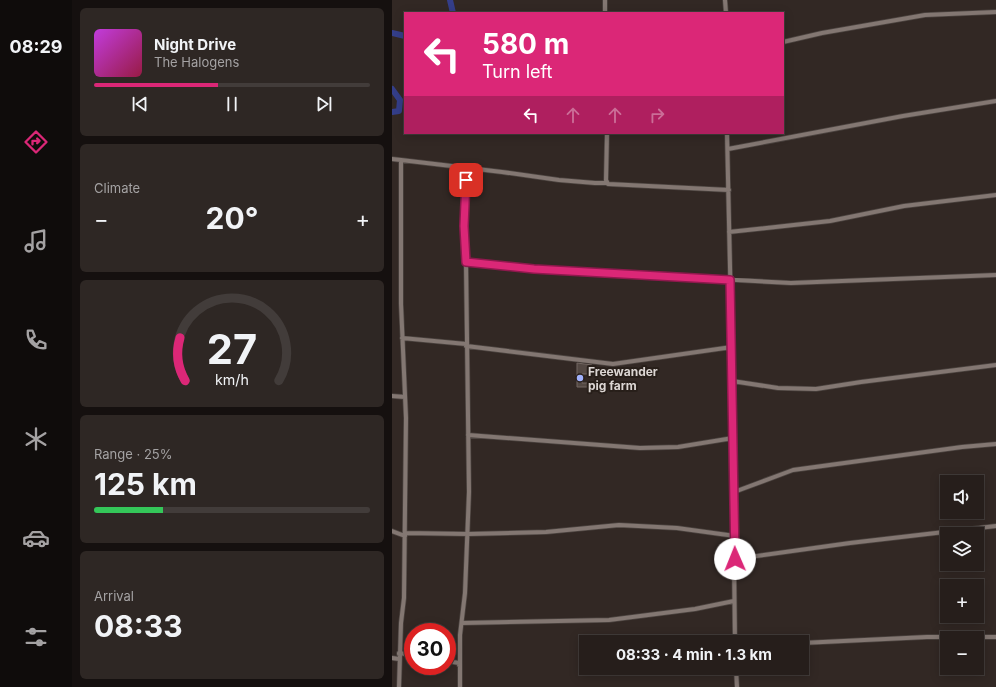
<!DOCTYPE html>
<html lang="en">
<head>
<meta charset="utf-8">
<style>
  :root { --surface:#261e1b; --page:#2e2724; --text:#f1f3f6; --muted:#a4a2a3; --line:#423c3a; --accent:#db2777 }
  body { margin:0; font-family:Inter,sans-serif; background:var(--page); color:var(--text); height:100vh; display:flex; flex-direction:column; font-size:15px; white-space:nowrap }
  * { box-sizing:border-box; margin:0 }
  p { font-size:13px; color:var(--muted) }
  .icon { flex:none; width:22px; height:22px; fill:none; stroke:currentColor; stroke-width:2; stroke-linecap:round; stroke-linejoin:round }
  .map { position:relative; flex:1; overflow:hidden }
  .drawer { display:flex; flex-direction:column; gap:8px; padding:8px; background:#15100f; width:320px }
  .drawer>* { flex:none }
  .top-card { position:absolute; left:12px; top:12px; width:380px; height:122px; border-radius:0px; box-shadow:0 2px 10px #0003,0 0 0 1px var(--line); background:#db2777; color:#fff; overflow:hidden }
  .buttons { position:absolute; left:548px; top:475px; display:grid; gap:8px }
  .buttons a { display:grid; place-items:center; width:44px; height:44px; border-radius:0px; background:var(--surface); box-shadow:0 2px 10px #0003,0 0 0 1px var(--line); font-size:20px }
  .speed { position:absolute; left:12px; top:623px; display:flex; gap:8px; font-size:20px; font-weight:700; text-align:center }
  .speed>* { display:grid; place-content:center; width:52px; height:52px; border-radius:50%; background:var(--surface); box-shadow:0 2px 10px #0003,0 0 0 1px var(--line); line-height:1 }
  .speed .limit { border:6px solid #d22; background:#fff; color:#111 }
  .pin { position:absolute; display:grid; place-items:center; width:34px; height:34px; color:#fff; margin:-17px; border-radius:8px; box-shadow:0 2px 6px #0006 }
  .me { position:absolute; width:44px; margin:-22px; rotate:359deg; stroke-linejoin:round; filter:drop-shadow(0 0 3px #0008) }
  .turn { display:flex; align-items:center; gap:14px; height:84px; padding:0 12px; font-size:18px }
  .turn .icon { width:52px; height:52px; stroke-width:2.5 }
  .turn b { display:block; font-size:28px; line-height:34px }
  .lanes { display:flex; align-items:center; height:38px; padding:0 12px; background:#0003; justify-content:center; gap:20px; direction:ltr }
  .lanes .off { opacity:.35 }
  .big { font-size:30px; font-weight:700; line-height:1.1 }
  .drawer .card { flex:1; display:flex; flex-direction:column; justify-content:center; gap:6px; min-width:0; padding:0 14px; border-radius:6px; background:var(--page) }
  .drawer .dial { align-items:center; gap:0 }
  .dial svg { height:104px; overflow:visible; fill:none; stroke:var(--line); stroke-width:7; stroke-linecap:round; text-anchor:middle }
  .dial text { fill:var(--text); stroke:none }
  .song { display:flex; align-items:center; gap:12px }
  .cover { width:48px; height:48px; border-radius:6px; background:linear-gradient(135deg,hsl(290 70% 55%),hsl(340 70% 35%)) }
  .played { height:4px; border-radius:2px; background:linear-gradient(90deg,var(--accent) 45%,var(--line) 45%) }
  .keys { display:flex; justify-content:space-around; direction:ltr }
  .heat { display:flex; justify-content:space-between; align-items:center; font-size:22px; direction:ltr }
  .charge { height:6px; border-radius:3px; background:linear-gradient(90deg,#34c759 25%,var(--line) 0) }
  .trip { position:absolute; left:187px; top:635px; width:230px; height:40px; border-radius:0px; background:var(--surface); box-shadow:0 2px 10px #0003,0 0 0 1px var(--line); font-weight:700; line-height:40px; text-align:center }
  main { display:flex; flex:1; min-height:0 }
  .dock { display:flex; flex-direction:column; width:72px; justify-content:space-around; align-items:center; background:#0f0c0b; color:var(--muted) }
  .dock .icon { width:28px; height:28px }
  .dock .on { color:var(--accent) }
  .dock b { font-size:18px; color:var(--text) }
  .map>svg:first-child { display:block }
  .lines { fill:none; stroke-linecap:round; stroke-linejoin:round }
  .river { stroke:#343e89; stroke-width:6 }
  .building { fill:#534843; stroke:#736762 }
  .minor-casing { stroke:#4c4440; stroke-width:5.5 }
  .minor { stroke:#837772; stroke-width:4 }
  .route-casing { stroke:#8e194d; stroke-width:10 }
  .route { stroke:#db2777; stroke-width:7 }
  .poi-dot { fill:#a1b2fd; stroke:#281f1a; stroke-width:1.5 }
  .labels { text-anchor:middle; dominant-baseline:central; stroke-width:4; stroke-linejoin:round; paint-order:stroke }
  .poi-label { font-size:12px; font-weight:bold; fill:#dcd6d3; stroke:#281f1a; text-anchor:start }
</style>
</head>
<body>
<main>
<nav class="dock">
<b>08:29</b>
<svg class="icon on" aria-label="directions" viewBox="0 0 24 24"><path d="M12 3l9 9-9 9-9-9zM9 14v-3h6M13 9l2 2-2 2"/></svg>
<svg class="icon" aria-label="music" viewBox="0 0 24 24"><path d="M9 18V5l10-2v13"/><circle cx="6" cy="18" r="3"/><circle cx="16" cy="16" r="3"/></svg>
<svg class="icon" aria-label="phone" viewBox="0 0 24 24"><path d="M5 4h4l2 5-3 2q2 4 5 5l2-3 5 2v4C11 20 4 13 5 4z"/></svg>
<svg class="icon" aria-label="climate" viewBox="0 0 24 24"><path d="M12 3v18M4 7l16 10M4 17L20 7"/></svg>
<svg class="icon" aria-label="car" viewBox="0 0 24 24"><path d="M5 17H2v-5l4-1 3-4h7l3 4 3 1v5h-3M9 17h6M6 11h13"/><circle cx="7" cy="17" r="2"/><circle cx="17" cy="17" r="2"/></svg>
<svg class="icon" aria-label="filters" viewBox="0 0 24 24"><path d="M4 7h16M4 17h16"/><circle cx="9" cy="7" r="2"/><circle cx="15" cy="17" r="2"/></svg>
</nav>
<section class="drawer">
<div class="card">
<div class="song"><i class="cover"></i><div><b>Night Drive</b><p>The Halogens</p></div></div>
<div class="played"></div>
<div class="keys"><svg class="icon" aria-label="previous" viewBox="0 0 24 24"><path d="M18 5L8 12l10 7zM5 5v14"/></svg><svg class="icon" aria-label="pause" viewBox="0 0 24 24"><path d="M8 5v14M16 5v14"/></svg><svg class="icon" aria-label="next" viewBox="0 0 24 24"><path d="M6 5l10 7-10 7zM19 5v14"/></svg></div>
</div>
<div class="card"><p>Climate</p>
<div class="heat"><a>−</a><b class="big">20°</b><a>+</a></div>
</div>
<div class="card dial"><svg viewBox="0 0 100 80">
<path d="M14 69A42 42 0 1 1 86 69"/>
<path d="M14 69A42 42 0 0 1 10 36" stroke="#db2777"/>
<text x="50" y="56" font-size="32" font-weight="700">27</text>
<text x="50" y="72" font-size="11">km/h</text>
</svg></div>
<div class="card"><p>Range · 25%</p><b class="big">125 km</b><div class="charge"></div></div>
<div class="card"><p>Arrival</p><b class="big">08:33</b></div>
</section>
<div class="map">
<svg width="604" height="687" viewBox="0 0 604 687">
  <rect width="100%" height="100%" fill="#322824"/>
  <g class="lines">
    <path class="river" d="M 58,0 L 61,13
      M 0,33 L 13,36
      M 0,89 L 8,100 L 7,111 L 0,112"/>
  </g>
  <path class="building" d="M 185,363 L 200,365 L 199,374 L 190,374 L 190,383 L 198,383 L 198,387 L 185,387 Z"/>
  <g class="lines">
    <defs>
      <path id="minor" d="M 213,0 L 213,13
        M 333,0 L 334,13
        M 391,42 L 430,33 L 533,15 L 604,12
        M 215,133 L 214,180 L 216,184 L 337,190
        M 335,133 L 339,311 L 343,642
        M 336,149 L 511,116 L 604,101
        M 0,159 L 9,160 L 9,304 L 14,418 L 12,598 L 9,623 L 7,687
        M 9,160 L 110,172 L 167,180 L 203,183 L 215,183
        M 337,232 L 438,221 L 512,206 L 604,195
        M 74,262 L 72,226 L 74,168
        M 10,338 L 74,344
        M 74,346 L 221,364 L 340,347
        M 340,381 L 386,388 L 424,389 L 469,382 L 604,365
        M 0,396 L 13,397
        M 76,435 L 248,448 L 286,447 L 341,438
        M 342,492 L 401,470 L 570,447 L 604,444
        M 0,531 L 13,536
        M 13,533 L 76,534 L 154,532 L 227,525 L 285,528 L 343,536
        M 343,559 L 458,543 L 604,526
        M 70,623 L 217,620 L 303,609 L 342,601
        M 410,643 L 535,637 L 604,637
        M 7,654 L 7,653 L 21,655
        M 0,658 L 7,659
        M 55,661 L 67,663 L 67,665
        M 344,668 L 345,687
        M 68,687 L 68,635 L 73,593 L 77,492 L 74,262 L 142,269 L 399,283 L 604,275"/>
    </defs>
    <use href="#minor" class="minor-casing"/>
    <use href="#minor" class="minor"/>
  </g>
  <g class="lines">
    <defs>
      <path id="route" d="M 74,180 L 72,226 L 74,262 L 142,269 L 338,280 L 343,559"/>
    </defs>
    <use href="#route" class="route-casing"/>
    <use href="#route" class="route"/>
  </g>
  <circle class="poi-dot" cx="188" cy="378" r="4"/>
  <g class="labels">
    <g class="poi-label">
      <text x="196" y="371">Freewander<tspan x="196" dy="14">pig farm</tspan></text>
    </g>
  </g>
</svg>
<div class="buttons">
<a><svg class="icon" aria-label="sound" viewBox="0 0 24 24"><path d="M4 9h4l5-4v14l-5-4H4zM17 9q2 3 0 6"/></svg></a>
<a><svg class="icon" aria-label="layers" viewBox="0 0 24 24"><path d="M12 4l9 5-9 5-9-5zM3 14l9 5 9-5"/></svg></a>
<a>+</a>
<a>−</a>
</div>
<div class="speed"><div class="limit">30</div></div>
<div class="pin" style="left:74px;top:180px;background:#d93025"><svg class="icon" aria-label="arrive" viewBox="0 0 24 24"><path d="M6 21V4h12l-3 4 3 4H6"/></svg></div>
<svg class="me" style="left:343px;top:559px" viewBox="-20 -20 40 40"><circle r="19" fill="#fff"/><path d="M0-13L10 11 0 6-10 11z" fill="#db2777"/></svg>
<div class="trip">08:33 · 4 min · 1.3 km</div>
<div class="top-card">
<div class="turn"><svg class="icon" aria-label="left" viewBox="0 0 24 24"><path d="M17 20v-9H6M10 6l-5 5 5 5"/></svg><div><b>580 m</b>Turn left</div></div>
<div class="lanes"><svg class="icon" aria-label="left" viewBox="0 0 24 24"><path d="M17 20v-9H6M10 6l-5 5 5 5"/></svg><svg class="icon off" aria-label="ahead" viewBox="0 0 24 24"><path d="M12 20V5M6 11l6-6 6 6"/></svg><svg class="icon off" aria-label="ahead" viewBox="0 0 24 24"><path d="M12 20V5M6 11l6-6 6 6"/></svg><svg class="icon off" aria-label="right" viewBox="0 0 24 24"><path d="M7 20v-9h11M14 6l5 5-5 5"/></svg></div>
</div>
</div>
</main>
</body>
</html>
